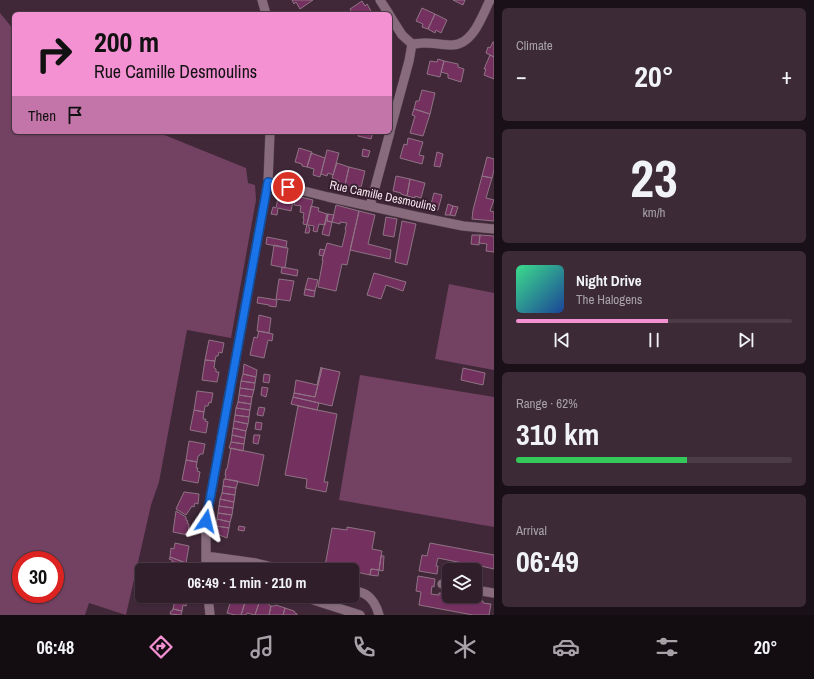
<!DOCTYPE html>
<html lang="en">
<head>
<meta charset="utf-8">
<style>
  :root { --surface:#301e2a; --page:#3c2b36; --text:#f1f3f6; --muted:#a8a2a8; --line:#4b3c47; --accent:#f491d3 }
  body { margin:0; font-family:"Archivo Narrow",sans-serif; background:var(--page); color:var(--text); height:100vh; display:flex; flex-direction:column; font-size:15px; white-space:nowrap }
  * { box-sizing:border-box; margin:0 }
  p { font-size:13px; color:var(--muted) }
  .icon { flex:none; width:22px; height:22px; fill:none; stroke:currentColor; stroke-width:2; stroke-linecap:round; stroke-linejoin:round }
  .map { position:relative; flex:1; overflow:hidden }
  .side { display:flex; flex-direction:column; gap:8px; padding:8px; background:#1a1017; width:320px }
  .side>* { flex:none }
  .top-card { position:absolute; left:12px; top:12px; width:380px; height:122px; border-radius:6px; box-shadow:0 1px 3px #0004,0 0 0 1px var(--line); background:#f491d3; color:#111; overflow:hidden }
  .controls { position:absolute; left:442px; top:563px; display:grid; gap:8px }
  .controls a { display:grid; place-items:center; width:40px; height:40px; border-radius:6px; background:var(--surface); box-shadow:0 1px 3px #0004,0 0 0 1px var(--line); font-size:20px }
  .speed { position:absolute; left:12px; top:551px; display:flex; gap:8px; font-size:20px; font-weight:700; text-align:center }
  .speed>* { display:grid; place-content:center; width:52px; height:52px; border-radius:50%; background:var(--surface); box-shadow:0 1px 3px #0004,0 0 0 1px var(--line); line-height:1 }
  .speed .limit { border:6px solid #d22; background:#fff; color:#111 }
  .pin { position:absolute; display:grid; place-items:center; width:34px; height:34px; color:#fff; margin:-17px; border:2px solid #fff; border-radius:50%; box-shadow:0 1px 4px #0007 }
  .me { position:absolute; width:44px; margin:-22px; rotate:10deg; stroke-linejoin:round; filter:drop-shadow(0 0 3px #0008) }
  .turn { display:flex; align-items:center; gap:14px; height:84px; padding:0 16px; font-size:18px }
  .turn .icon { width:52px; height:52px; stroke-width:2.5 }
  .turn b { display:block; font-size:28px; line-height:34px }
  .then { display:flex; align-items:center; height:38px; padding:0 16px; background:#0003; gap:8px; font-size:15px }
  .big { font-size:30px; font-weight:700; line-height:1.1 }
  .side .tile { flex:1; display:flex; flex-direction:column; justify-content:center; gap:6px; min-width:0; padding:0 14px; border-radius:6px; background:var(--page) }
  .side .dial { align-items:center; gap:0 }
  .dial b { font-size:52px; line-height:1 }
  .song { display:flex; align-items:center; gap:12px }
  .cover { width:48px; height:48px; border-radius:6px; background:linear-gradient(135deg,hsl(150 70% 55%),hsl(220 70% 35%)) }
  .played { height:4px; border-radius:2px; background:linear-gradient(90deg,var(--accent) 55%,var(--line) 55%) }
  .keys { display:flex; justify-content:space-around; direction:ltr }
  .heat { display:flex; justify-content:space-between; align-items:center; font-size:22px; direction:ltr }
  .charge { height:6px; border-radius:3px; background:linear-gradient(90deg,#34c759 62%,var(--line) 0) }
  .trip { position:absolute; left:135px; top:563px; width:224px; height:40px; border-radius:6px; background:var(--surface); box-shadow:0 1px 3px #0004,0 0 0 1px var(--line); font-weight:700; line-height:40px; text-align:center }
  .tabs { display:flex; height:64px; justify-content:space-around; align-items:center; background:#130c11; color:var(--muted) }
  .tabs .icon { width:28px; height:28px }
  .tabs .current { color:var(--accent) }
  .tabs b { font-size:18px; color:var(--text) }
  main { display:flex; flex:1; min-height:0 }
  .map>svg:first-child { display:block }
  .green { fill:#734262; fill-rule:evenodd }
  .building { fill:#743160; stroke:#8f7384 }
  .lines { fill:none; stroke-linecap:round; stroke-linejoin:round }
  .minor-casing { stroke:#594452; stroke-width:10 }
  .minor { stroke:#886c7d; stroke-width:9 }
  .route-casing { stroke:#114b97; stroke-width:10 }
  .route { stroke:#1a73e8; stroke-width:7 }
  .labels { text-anchor:middle; dominant-baseline:central; stroke-width:4; stroke-linejoin:round; paint-order:stroke }
  .street-label { font-size:12px; fill:#f9e9f2; stroke:#361e2e }
</style>
</head>
<body>
<main>
<div class="map">
<svg width="494" height="615" viewBox="0 0 494 615">
  <rect width="100%" height="100%" fill="#402838"/>
  <path class="green" d="M 0,13 L 14,30 L 14,132 L 157,132 L 246,168 L 248,183 L 255,185 L 256,200 L 231,338 L 187,330 L 159,482 L 151,505 L 126,615 L 89,603 L 85,615 L 0,615 ZM 21,560 L 55,560 L 55,594 L 21,594 Z
    M 449,284 L 494,293 L 494,370 L 435,359 Z
    M 360,375 L 494,397 L 494,527 L 339,500 Z"/>
  <path class="building" d="M 292,0 L 313,0 L 300,9 L 296,2 L 294,4 Z
    M 453,0 L 465,0 L 463,5 Z
    M 362,1 L 365,6 L 367,4 L 371,11 L 365,14 L 353,14 L 350,9 Z
    M 422,8 L 435,14 L 428,29 L 422,27 L 423,24 L 416,21 Z
    M 435,14 L 447,20 L 441,33 L 436,30 L 435,33 L 428,29 Z
    M 493,42 L 494,42 L 494,57 L 486,53 L 488,47 L 490,48 Z
    M 490,55 L 494,57 L 494,79 L 484,75 L 486,69 L 484,69 Z
    M 438,59 L 444,61 L 440,77 L 427,74 L 430,61 L 437,62 Z
    M 444,61 L 458,64 L 458,67 L 464,69 L 461,82 L 448,78 L 448,74 L 441,72 Z
    M 422,90 L 435,93 L 430,114 L 414,109 L 416,101 L 419,101 Z
    M 414,109 L 430,114 L 423,136 L 410,133 L 415,116 L 412,115 Z
    M 359,132 L 375,132 L 373,132 L 371,139 L 358,136 Z
    M 408,138 L 423,142 L 419,155 L 424,156 L 422,164 L 400,158 L 404,144 L 407,145 Z
    M 299,148 L 312,152 L 307,167 L 302,166 L 302,164 L 295,162 Z
    M 363,149 L 370,151 L 368,157 L 362,156 Z
    M 327,150 L 339,153 L 333,175 L 328,173 L 327,176 L 321,174 Z
    M 437,152 L 443,154 L 440,167 L 434,166 Z
    M 311,153 L 325,158 L 320,177 L 313,175 L 314,169 L 307,167 Z
    M 487,157 L 494,159 L 494,170 L 492,178 L 482,176 Z
    M 337,163 L 349,167 L 345,185 L 339,183 L 339,181 L 332,178 Z
    M 349,167 L 365,171 L 361,187 L 352,184 L 351,187 L 345,185 Z
    M 396,176 L 410,179 L 407,196 L 401,194 L 401,193 L 393,191 Z
    M 482,176 L 492,178 L 486,198 L 494,200 L 490,211 L 494,212 L 494,221 L 472,219 L 473,210 Z
    M 410,179 L 425,183 L 421,198 L 415,196 L 415,198 L 407,196 Z
    M 434,193 L 442,195 L 438,210 L 430,208 Z
    M 296,196 L 313,200 L 307,225 L 303,224 L 304,219 L 303,218 L 304,213 L 300,212 L 301,206 L 294,205 Z
    M 278,198 L 293,201 L 291,211 L 278,208 L 277,215 L 271,214 L 273,207 L 276,208 Z
    M 448,204 L 453,206 L 450,215 L 445,215 Z
    M 336,205 L 359,211 L 347,265 L 342,264 L 336,291 L 318,287 L 323,260 L 322,260 L 327,243 L 342,247 L 346,230 L 345,229 L 347,223 L 340,222 L 340,224 L 332,222 Z
    M 311,206 L 319,208 L 318,211 L 327,214 L 325,225 L 319,224 L 317,232 L 313,231 L 314,226 L 308,225 L 310,229 L 309,233 L 305,233 Z
    M 453,206 L 458,207 L 455,216 L 450,215 Z
    M 359,211 L 375,215 L 368,244 L 391,250 L 390,259 L 350,250 Z
    M 327,214 L 328,214 L 327,221 L 332,222 L 329,236 L 322,234 Z
    M 328,214 L 334,215 L 332,222 L 327,221 Z
    M 386,217 L 397,219 L 394,237 L 383,235 Z
    M 402,221 L 416,224 L 407,265 L 395,262 Z
    M 472,235 L 480,235 L 479,245 L 471,244 Z
    M 480,235 L 494,236 L 494,252 L 486,251 L 487,244 L 479,243 Z
    M 267,237 L 287,241 L 286,248 L 266,244 Z
    M 274,245 L 288,248 L 285,268 L 271,265 Z
    M 320,249 L 325,250 L 323,256 L 319,255 Z
    M 282,267 L 298,270 L 297,276 L 281,273 Z
    M 374,273 L 406,282 L 403,291 L 386,285 L 381,299 L 367,295 Z
    M 308,278 L 318,280 L 315,291 L 305,289 Z
    M 279,279 L 294,281 L 290,301 L 276,299 Z
    M 305,289 L 315,291 L 314,297 L 304,295 Z
    M 258,297 L 277,300 L 276,307 L 269,306 L 269,305 L 257,303 Z
    M 259,315 L 271,318 L 269,333 L 257,331 Z
    M 259,331 L 273,334 L 272,341 L 268,340 L 264,358 L 250,355 L 254,337 L 257,338 Z
    M 209,340 L 224,343 L 222,353 L 219,352 L 218,356 L 216,356 L 215,361 L 205,360 Z
    M 205,360 L 215,361 L 214,368 L 216,369 L 216,372 L 219,372 L 217,382 L 202,380 Z
    M 244,364 L 257,370 L 256,377 L 243,374 Z
    M 321,367 L 322,368 L 315,397 L 294,393 L 296,380 L 317,385 Z
    M 322,368 L 340,372 L 332,406 L 293,397 L 294,393 L 315,397 Z
    M 463,368 L 485,373 L 483,385 L 461,380 Z
    M 243,374 L 256,377 L 255,383 L 241,381 Z
    M 264,374 L 270,375 L 269,383 L 263,382 Z
    M 241,381 L 255,383 L 254,390 L 240,388 Z
    M 262,387 L 268,388 L 266,397 L 261,395 Z
    M 240,388 L 254,390 L 252,397 L 239,395 Z
    M 197,391 L 213,393 L 211,403 L 209,402 L 208,406 L 205,406 L 204,412 L 194,410 Z
    M 239,395 L 252,397 L 251,404 L 238,402 Z
    M 293,397 L 319,403 L 317,410 L 291,404 Z
    M 238,402 L 251,404 L 250,410 L 236,408 Z
    M 298,406 L 337,414 L 324,482 L 328,482 L 326,492 L 306,488 L 307,479 L 285,475 Z
    M 259,407 L 265,408 L 263,416 L 257,415 Z
    M 236,408 L 250,410 L 249,417 L 235,415 Z
    M 194,410 L 204,412 L 203,419 L 206,419 L 205,421 L 208,422 L 206,433 L 190,430 Z
    M 235,415 L 249,417 L 248,424 L 234,421 Z
    M 234,421 L 248,424 L 246,431 L 233,428 Z
    M 256,422 L 262,423 L 261,430 L 255,429 Z
    M 233,428 L 246,431 L 245,438 L 232,435 Z
    M 232,435 L 245,438 L 244,444 L 231,442 Z
    M 254,435 L 260,435 L 258,444 L 253,443 Z
    M 189,441 L 205,444 L 203,454 L 200,454 L 199,456 L 198,456 L 197,462 L 186,460 Z
    M 231,442 L 244,444 L 243,451 L 229,448 Z
    M 231,448 L 264,455 L 258,486 L 225,479 L 226,475 L 225,475 L 226,469 L 227,469 Z
    M 186,460 L 197,462 L 196,468 L 198,468 L 197,471 L 200,472 L 198,483 L 182,480 Z
    M 224,479 L 238,481 L 236,488 L 223,486 Z
    M 223,486 L 236,488 L 235,495 L 222,493 Z
    M 184,492 L 199,494 L 198,504 L 195,503 L 194,507 L 192,506 L 186,515 L 176,509 Z
    M 222,493 L 235,495 L 234,502 L 220,499 Z
    M 220,499 L 234,502 L 233,508 L 219,506 Z
    M 219,506 L 233,508 L 232,515 L 218,513 Z
    M 176,511 L 186,517 L 186,520 L 188,521 L 187,523 L 189,524 L 188,535 L 173,532 Z
    M 218,513 L 232,515 L 230,522 L 217,519 Z
    M 217,519 L 230,522 L 229,528 L 216,526 Z
    M 216,526 L 229,528 L 227,538 L 214,533 Z
    M 239,526 L 245,527 L 244,531 L 238,530 Z
    M 347,527 L 375,532 L 372,549 L 382,551 L 379,570 L 371,569 L 370,575 L 352,571 L 352,570 L 345,570 L 325,566 L 332,528 L 347,530 Z
    M 175,543 L 189,546 L 186,563 L 170,557 L 171,548 L 174,549 Z
    M 430,543 L 494,555 L 494,569 L 481,566 L 480,568 L 471,567 L 472,565 L 438,558 L 436,566 L 438,566 L 437,574 L 419,571 L 422,555 L 427,556 Z
    M 381,556 L 384,556 L 383,571 L 379,570 Z
    M 170,557 L 186,563 L 186,564 L 172,562 L 172,560 L 169,559 Z
    M 173,562 L 186,564 L 185,569 L 188,570 L 172,570 Z
    M 371,569 L 379,570 L 378,576 L 370,575 Z
    M 418,576 L 435,579 L 434,587 L 432,586 L 431,594 L 439,595 L 439,593 L 448,594 L 448,597 L 474,601 L 474,599 L 483,601 L 483,603 L 491,604 L 489,615 L 473,615 L 419,605 L 421,592 L 416,591 Z
    M 176,596 L 188,596 L 186,606 L 183,605 L 182,611 L 173,609 Z
    M 232,597 L 241,600 L 242,602 L 245,603 L 241,615 L 235,615 L 227,613 Z
    M 251,597 L 260,600 L 255,615 L 247,613 L 246,615 L 241,615 L 246,598 L 249,599 Z
    M 260,600 L 268,603 L 269,605 L 271,606 L 269,615 L 255,615 Z
    M 276,605 L 285,608 L 283,615 L 269,615 L 271,606 L 274,606 Z
    M 285,608 L 294,611 L 295,613 L 297,614 L 297,615 L 283,615 Z
    M 173,609 L 182,611 L 181,615 L 170,614 L 171,611 L 172,611 Z"/>
  <g class="lines">
    <defs>
      <path id="minor" d="M 262,0 L 266,14
        M 380,0 L 389,14
        M 390,16 L 402,35 L 412,44
        M 412,44 C 416,44 420,43 424,43 C 434,43 443,45 452,45 C 473,45 482,16 490,0
        M 390,131 L 409,61 L 412,44
        M 268,182 L 328,197 L 419,217 L 463,226 L 494,229
        M 370,206 L 390,132
        M 206,556 L 256,563 L 284,570
        M 206,570 L 206,521 L 268,182 L 270,132
        M 442,584 L 449,586
        M 352,590 C 356,591 361,592 365,594 C 372,598 377,607 379,615
        M 475,590 L 494,593
        M 208,596 L 210,615
        M 301,596 L 360,615"/>
    </defs>
    <use href="#minor" class="minor-casing"/>
    <use href="#minor" class="minor"/>
  </g>
  <g class="lines">
    <defs>
      <path id="route" d="M 206,521 L 268,182 L 288,187"/>
    </defs>
    <use href="#route" class="route-casing"/>
    <use href="#route" class="route"/>
  </g>
  <g class="labels">
    <g class="street-label">
      <text transform="translate(383 196) rotate(12)">Rue Camille Desmoulins</text>
    </g>
  </g>
</svg>
<div class="controls">
<a><svg class="icon" aria-label="layers" viewBox="0 0 24 24"><path d="M12 4l9 5-9 5-9-5zM3 14l9 5 9-5"/></svg></a>
</div>
<div class="speed"><div class="limit">30</div></div>
<div class="pin" style="left:288px;top:187px;background:#d93025"><svg class="icon" aria-label="arrive" viewBox="0 0 24 24"><path d="M6 21V4h12l-3 4 3 4H6"/></svg></div>
<svg class="me" style="left:206px;top:521px" viewBox="-20 -20 40 40"><path d="M0-17L14 15 0 8-14 15z" fill="#1a73e8" stroke="#fff" stroke-width="4"/></svg>
<div class="trip">06:49 · 1 min · 210 m</div>
<div class="top-card">
<div class="turn"><svg class="icon" aria-label="right" viewBox="0 0 24 24"><path d="M7 20v-9h11M14 6l5 5-5 5"/></svg><div><b>200 m</b>Rue Camille Desmoulins</div></div>
<div class="then">Then<svg class="icon" aria-label="arrive" viewBox="0 0 24 24"><path d="M6 21V4h12l-3 4 3 4H6"/></svg></div>
</div>
</div>
<section class="side">
<div class="tile"><p>Climate</p>
<div class="heat"><a>−</a><b class="big">20°</b><a>+</a></div>
</div>
<div class="tile dial"><b>23</b><p>km/h</p></div>
<div class="tile">
<div class="song"><i class="cover"></i><div><b>Night Drive</b><p>The Halogens</p></div></div>
<div class="played"></div>
<div class="keys"><svg class="icon" aria-label="previous" viewBox="0 0 24 24"><path d="M18 5L8 12l10 7zM5 5v14"/></svg><svg class="icon" aria-label="pause" viewBox="0 0 24 24"><path d="M8 5v14M16 5v14"/></svg><svg class="icon" aria-label="next" viewBox="0 0 24 24"><path d="M6 5l10 7-10 7zM19 5v14"/></svg></div>
</div>
<div class="tile"><p>Range · 62%</p><b class="big">310 km</b><div class="charge"></div></div>
<div class="tile"><p>Arrival</p><b class="big">06:49</b></div>
</section>
</main>
<nav class="tabs">
<b>06:48</b>
<svg class="icon current" aria-label="directions" viewBox="0 0 24 24"><path d="M12 3l9 9-9 9-9-9zM9 14v-3h6M13 9l2 2-2 2"/></svg>
<svg class="icon" aria-label="music" viewBox="0 0 24 24"><path d="M9 18V5l10-2v13"/><circle cx="6" cy="18" r="3"/><circle cx="16" cy="16" r="3"/></svg>
<svg class="icon" aria-label="phone" viewBox="0 0 24 24"><path d="M5 4h4l2 5-3 2q2 4 5 5l2-3 5 2v4C11 20 4 13 5 4z"/></svg>
<svg class="icon" aria-label="climate" viewBox="0 0 24 24"><path d="M12 3v18M4 7l16 10M4 17L20 7"/></svg>
<svg class="icon" aria-label="car" viewBox="0 0 24 24"><path d="M5 17H2v-5l4-1 3-4h7l3 4 3 1v5h-3M9 17h6M6 11h13"/><circle cx="7" cy="17" r="2"/><circle cx="17" cy="17" r="2"/></svg>
<svg class="icon" aria-label="filters" viewBox="0 0 24 24"><path d="M4 7h16M4 17h16"/><circle cx="9" cy="7" r="2"/><circle cx="15" cy="17" r="2"/></svg>
<b>20°</b>
</nav>
</body>
</html>
